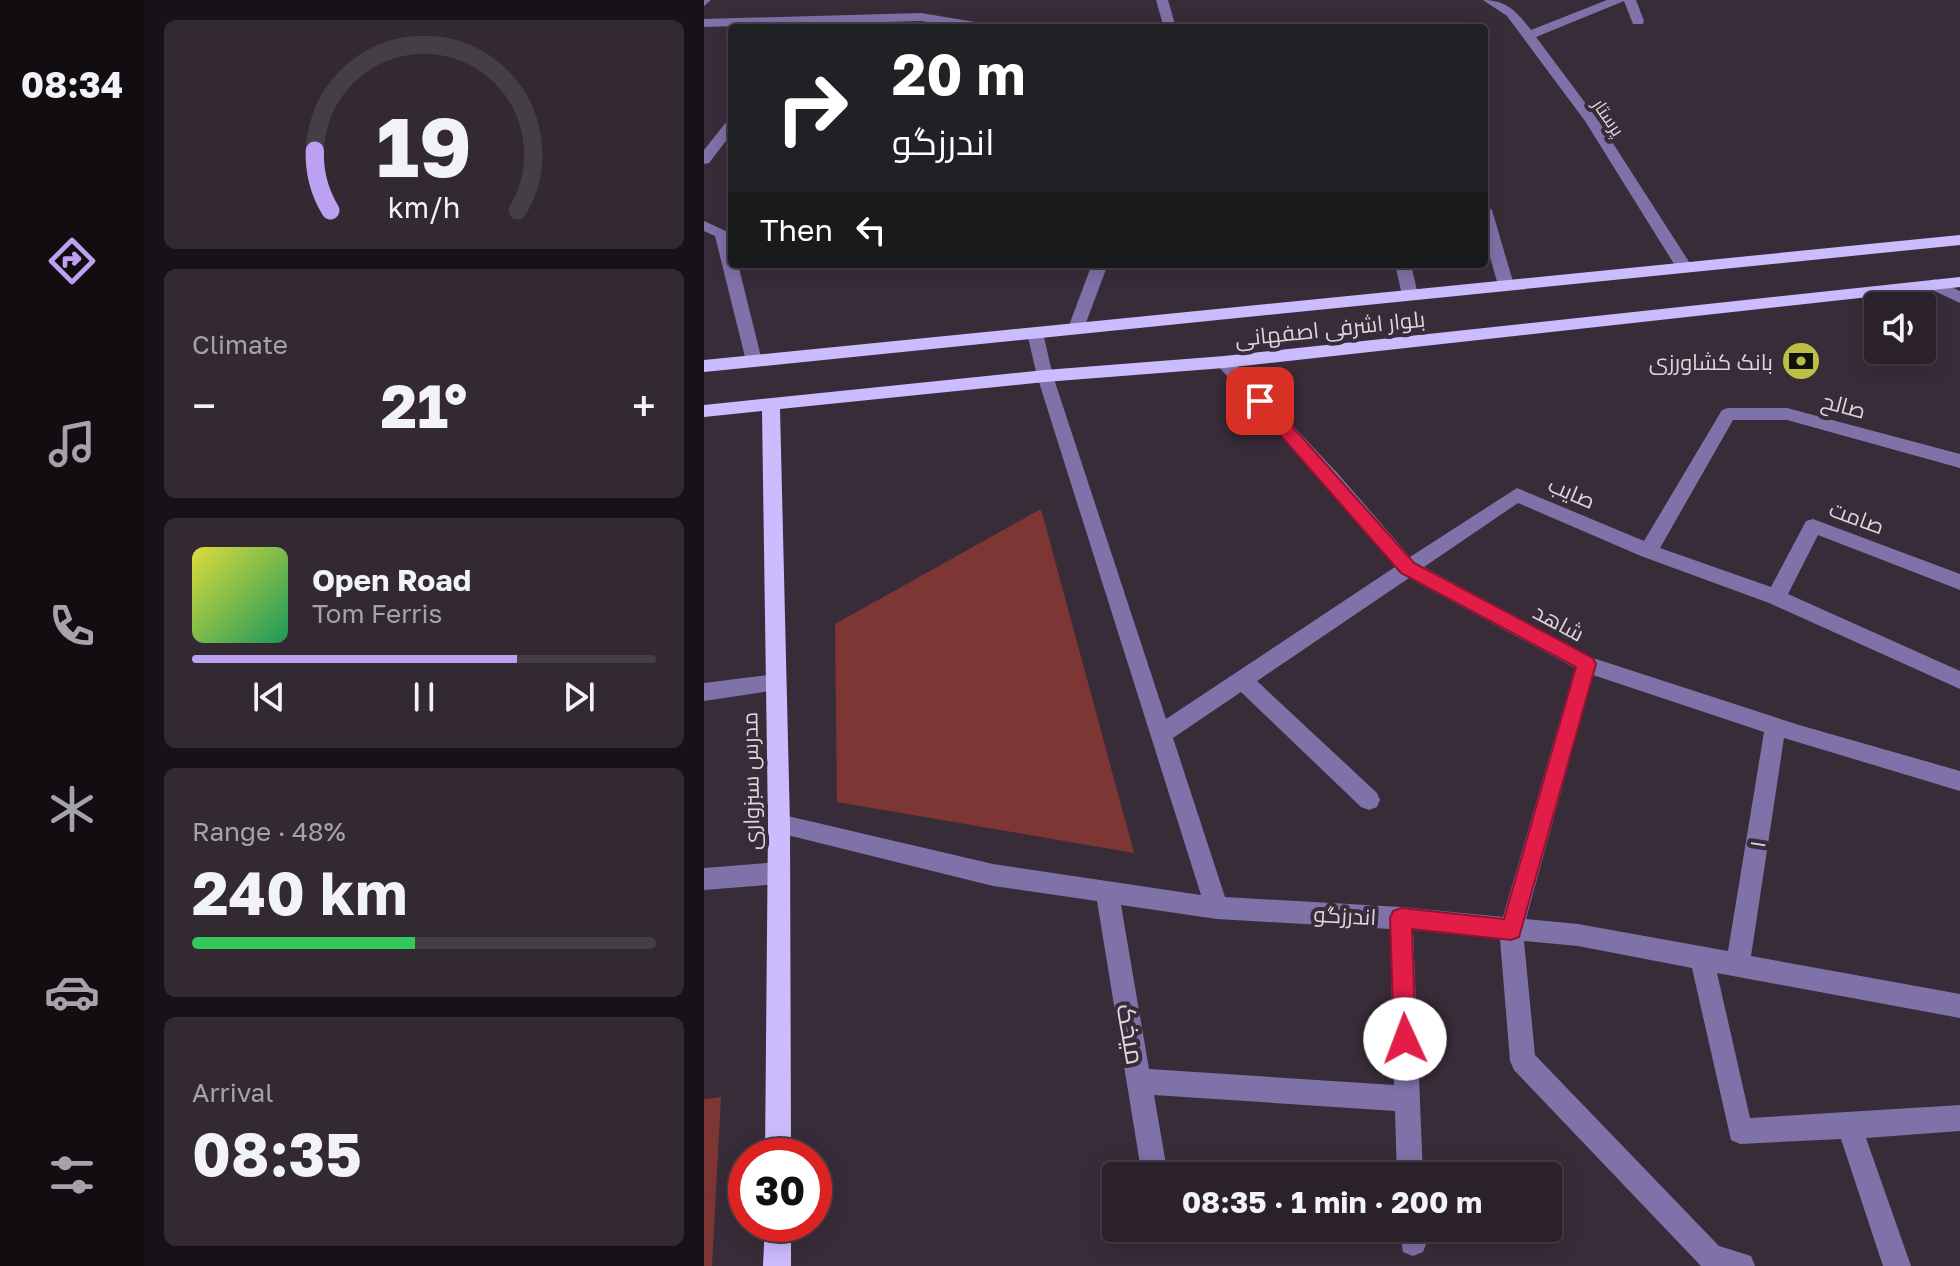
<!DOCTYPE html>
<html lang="en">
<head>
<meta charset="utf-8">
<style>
  :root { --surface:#2a212b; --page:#322933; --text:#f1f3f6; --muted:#a5a3a9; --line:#463e47; --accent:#bca0f2 }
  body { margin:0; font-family:"Golos Text",Cairo,sans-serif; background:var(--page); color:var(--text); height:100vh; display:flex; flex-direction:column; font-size:30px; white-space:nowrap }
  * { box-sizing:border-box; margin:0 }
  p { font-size:26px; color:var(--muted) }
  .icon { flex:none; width:44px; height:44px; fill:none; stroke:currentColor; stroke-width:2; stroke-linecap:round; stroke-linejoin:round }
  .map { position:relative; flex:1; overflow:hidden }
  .side { display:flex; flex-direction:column; gap:20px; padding:20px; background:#171218; width:560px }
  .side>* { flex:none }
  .top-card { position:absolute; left:24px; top:24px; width:760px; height:244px; border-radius:8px; box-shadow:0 4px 20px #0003,0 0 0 2px var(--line); background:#202124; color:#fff; overflow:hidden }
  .fabs { position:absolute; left:1160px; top:292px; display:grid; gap:16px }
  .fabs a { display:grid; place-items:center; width:72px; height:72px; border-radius:8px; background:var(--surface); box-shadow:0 4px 20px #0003,0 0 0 2px var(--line); font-size:40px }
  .speed { position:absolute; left:24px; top:1138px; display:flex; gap:16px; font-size:40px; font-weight:700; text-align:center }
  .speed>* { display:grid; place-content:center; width:104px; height:104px; border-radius:50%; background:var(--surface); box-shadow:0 4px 20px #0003,0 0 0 2px var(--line); line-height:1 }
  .speed .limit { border:12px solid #d22; background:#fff; color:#111 }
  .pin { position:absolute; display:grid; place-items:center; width:68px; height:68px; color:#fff; margin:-34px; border-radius:16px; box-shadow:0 4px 12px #0006 }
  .me { position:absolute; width:88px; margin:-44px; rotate:358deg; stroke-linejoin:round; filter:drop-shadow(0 0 6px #0008) }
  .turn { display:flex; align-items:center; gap:28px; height:168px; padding:0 32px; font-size:36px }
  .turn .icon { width:104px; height:104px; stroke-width:2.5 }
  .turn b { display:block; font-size:56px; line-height:68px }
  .then { display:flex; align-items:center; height:76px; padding:0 32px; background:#0003; gap:16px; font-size:30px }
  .big { font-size:60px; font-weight:700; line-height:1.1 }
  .side .widget { flex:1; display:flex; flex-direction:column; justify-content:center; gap:12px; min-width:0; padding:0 28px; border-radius:12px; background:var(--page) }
  .side .dial { align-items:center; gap:0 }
  .dial svg { height:208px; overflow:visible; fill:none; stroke:var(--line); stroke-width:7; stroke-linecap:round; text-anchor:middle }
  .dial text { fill:var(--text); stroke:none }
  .song { display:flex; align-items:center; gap:24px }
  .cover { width:96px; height:96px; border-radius:12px; background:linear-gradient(135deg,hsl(60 70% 55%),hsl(150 70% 35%)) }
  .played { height:8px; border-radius:4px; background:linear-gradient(90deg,var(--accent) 70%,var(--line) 70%) }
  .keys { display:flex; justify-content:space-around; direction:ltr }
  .heat { display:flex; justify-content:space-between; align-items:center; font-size:44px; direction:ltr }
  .charge { height:12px; border-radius:6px; background:linear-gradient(90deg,#34c759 48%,var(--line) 0) }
  .trip { position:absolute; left:398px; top:1162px; width:460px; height:80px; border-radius:8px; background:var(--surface); box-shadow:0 4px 20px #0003,0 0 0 2px var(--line); font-weight:700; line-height:80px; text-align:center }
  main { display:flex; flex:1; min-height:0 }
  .dock { display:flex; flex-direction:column; width:144px; justify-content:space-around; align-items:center; background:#110d11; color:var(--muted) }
  .dock .icon { width:56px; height:56px }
  .dock .on { color:var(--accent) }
  .dock b { font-size:36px; color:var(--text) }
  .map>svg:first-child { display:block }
  .green { fill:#7e3634 }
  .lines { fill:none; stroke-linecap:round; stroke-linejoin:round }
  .minor { fill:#7f72a9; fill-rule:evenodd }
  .major { fill:#cbbcff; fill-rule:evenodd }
  .route { fill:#e11d48; stroke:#92132f; stroke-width:2 }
  .labels { text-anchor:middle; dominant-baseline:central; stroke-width:8; stroke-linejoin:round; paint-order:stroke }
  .far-street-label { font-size:18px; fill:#ded6de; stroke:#382c39 }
  .street-label { font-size:22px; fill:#ded6de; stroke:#382c39 }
  .poi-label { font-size:22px; fill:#ded6de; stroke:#382c39; text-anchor:end }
  .near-street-label { font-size:26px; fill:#ded6de; stroke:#382c39 }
</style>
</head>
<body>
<main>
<nav class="dock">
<b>08:34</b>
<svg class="icon on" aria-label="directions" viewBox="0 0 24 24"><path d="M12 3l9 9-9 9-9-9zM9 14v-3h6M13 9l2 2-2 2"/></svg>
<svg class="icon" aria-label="music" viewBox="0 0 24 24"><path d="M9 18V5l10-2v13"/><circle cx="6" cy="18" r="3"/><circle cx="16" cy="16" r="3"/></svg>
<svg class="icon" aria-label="phone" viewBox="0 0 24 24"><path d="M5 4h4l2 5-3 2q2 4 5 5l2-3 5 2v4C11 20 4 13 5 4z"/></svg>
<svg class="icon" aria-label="climate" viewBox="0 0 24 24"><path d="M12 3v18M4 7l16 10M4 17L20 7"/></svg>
<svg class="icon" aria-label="car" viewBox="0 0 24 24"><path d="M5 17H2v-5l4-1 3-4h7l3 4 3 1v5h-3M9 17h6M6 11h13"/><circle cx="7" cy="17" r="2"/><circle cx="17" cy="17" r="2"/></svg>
<svg class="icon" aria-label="filters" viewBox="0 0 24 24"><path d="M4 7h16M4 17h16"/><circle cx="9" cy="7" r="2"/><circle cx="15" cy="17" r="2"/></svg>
</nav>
<section class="side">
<div class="widget dial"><svg viewBox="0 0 100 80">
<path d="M14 69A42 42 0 1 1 86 69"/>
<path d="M14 69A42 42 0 0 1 8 46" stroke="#bca0f2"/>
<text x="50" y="56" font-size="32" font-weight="700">19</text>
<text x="50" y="72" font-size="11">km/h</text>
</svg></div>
<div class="widget"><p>Climate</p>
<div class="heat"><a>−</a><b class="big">21°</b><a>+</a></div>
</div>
<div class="widget">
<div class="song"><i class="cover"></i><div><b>Open Road</b><p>Tom Ferris</p></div></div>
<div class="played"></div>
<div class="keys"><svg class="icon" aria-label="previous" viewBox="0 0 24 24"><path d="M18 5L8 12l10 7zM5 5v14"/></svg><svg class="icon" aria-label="pause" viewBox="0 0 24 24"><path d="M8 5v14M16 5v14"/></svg><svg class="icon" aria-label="next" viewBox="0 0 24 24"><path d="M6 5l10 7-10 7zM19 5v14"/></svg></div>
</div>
<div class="widget"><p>Range · 48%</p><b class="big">240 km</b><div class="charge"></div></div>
<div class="widget"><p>Arrival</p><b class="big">08:35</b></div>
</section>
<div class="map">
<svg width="1256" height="1266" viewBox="0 0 1256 1266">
  <rect width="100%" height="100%" fill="#382c39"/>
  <path class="green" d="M 337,509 L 430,853 L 133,802 L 131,624 Z
    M 17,1097 L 8,1266 L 0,1266 L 0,1099 Z"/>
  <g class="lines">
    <path class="minor" d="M 0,0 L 7,0 L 0,6 Z
      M 452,0 L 464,0 L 472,28 L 460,28 Z
      M 779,0 C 803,0 813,12 827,30 L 903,0 L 932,0 L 940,21 L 939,24 L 929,24 L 920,1 L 832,37 L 894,120 L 989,268 L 987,272 L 975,272 L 881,121 L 803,16 Z
      M 217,13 L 283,24 L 289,28 L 260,28 L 217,21 L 0,27 L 0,19 Z
      M 28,120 L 28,133 L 5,163 L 0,164 L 0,150 L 23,121 Z
      M 780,205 L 788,210 L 810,285 L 808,289 L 796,289 L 794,285 L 780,236 Z
      M 0,221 L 26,233 L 28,264 L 34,264 L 58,361 L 56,365 L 44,365 L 42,361 L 11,236 L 0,231 Z
      M 388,264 L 404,264 L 380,328 L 372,334 L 364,328 Z
      M 691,264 L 707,264 L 714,295 L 712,299 L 700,299 L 698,295 Z
      M 1230,279 L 1256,291 L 1256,303 L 1224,288 L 1222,284 Z
      M 331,327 L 339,333 L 349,376 L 462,719 L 691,567 L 623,485 L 514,366 L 512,362 L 514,358 L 526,358 L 635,475 L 706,557 L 813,488 L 940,541 L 1018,410 L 1024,408 L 1083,408 L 1256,454 L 1256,468 L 1083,420 L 1029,420 L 956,548 L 1067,587 L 1102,521 L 1109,519 L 1256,574 L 1256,590 L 1114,535 L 1084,594 L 1256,671 L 1256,689 L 1065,603 L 937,556 L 814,503 L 720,567 L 889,658 L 1095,725 L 1256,771 L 1256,791 L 1080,738 L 1047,956 L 1256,994 L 1256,1018 L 1013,973 L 1046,1118 L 1256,1105 L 1256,1131 L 1162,1138 L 1207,1266 L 1179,1266 L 1137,1139 L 1036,1144 L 1027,1140 L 988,968 L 874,946 L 820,941 L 831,1055 L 1015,1246 L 1047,1256 L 1051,1266 L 997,1266 L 810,1070 L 806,1061 L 796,939 L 709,930 L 719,1176 L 693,1176 L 691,1111 L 450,1095 L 464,1176 L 438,1176 L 393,901 L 289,886 L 67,831 L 64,824 L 67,817 L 75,814 L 289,864 L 497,895 L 333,376 L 323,333 ZM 705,578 L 871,668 L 799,917 L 697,907 L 521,897 L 469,738 L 537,692 L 657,807 L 665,810 L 673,807 L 676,800 L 673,793 L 553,681 ZM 889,675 L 1060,732 L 1024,951 L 874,924 L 822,919 ZM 417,905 L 513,919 L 686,929 L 690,1085 L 445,1069 Z
      M 72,674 L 79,677 L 82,683 L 79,689 L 0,701 L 0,683 Z
      M 75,862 L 83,865 L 86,873 L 83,881 L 75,884 L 0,890 L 0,868 Z
      M 695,1228 L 721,1228 L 723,1242 L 719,1252 L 709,1256 L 699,1252 Z"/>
    <path class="major" d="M 1256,235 L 1256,245 L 0,372 L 0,360 Z
      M 1256,277 L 1256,287 L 520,368 L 341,382 L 76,409 L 86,824 L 87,1156 L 61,1156 L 64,824 L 58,411 L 0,417 L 0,405 L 341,370 L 520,356 Z
      M 61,1224 L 87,1224 L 87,1266 L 59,1266 Z"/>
  </g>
  <path class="route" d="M 556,395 L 562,397 L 710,563 L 889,658 L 892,664 L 815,937 L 807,940 L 708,929 L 712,1039 L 709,1047 L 701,1050 L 693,1047 L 690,1039 L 686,918 L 689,911 L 697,908 L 800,919 L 872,667 L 697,573 L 550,405 L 548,401 Z"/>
  <defs>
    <symbol id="bank-disc" viewBox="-11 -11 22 22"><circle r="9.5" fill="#bbc045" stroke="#382c39"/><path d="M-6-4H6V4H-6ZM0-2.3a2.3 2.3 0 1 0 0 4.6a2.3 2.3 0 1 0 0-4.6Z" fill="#111"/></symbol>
  </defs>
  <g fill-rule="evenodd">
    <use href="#bank-disc" x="1075" y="339" width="44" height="44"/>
  </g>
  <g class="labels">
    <g class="far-street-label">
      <text transform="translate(905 117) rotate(56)">پرستار</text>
    </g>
    <g class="street-label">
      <text transform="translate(626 328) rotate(-6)">بلوار اشرفی اصفهانی</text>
      <text transform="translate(1140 405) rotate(15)">صالح</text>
      <text transform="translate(868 492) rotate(23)">صایب</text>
      <text transform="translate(1153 517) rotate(20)">صامت</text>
      <text transform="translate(855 622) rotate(28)">شاهد</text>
      <text transform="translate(46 781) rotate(-91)">مدرس سبزواری</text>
      <text transform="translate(1053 844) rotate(-81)">۱</text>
      <text transform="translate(641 915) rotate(3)">اندرزگو</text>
    </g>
    <g class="poi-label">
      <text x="1069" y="361">بانک کشاورزی</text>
    </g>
    <g class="near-street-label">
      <text transform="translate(427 1034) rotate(80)">میخک</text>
    </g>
  </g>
</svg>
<div class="fabs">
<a><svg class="icon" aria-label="sound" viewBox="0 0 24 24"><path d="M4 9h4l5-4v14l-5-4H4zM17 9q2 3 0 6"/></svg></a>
</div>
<div class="speed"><div class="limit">30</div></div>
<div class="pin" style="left:556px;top:401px;background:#d93025"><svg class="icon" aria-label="arrive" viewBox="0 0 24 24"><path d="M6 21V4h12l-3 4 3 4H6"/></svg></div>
<svg class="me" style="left:701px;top:1039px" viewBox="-20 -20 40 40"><circle r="19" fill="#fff"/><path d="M0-13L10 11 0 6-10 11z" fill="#e11d48"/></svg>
<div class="trip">08:35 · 1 min · 200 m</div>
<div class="top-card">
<div class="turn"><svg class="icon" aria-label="right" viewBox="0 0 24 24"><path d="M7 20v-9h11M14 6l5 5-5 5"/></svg><div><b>20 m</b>اندرزگو</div></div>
<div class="then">Then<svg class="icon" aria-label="left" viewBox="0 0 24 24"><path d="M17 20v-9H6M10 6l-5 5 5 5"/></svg></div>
</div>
</div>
</main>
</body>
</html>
